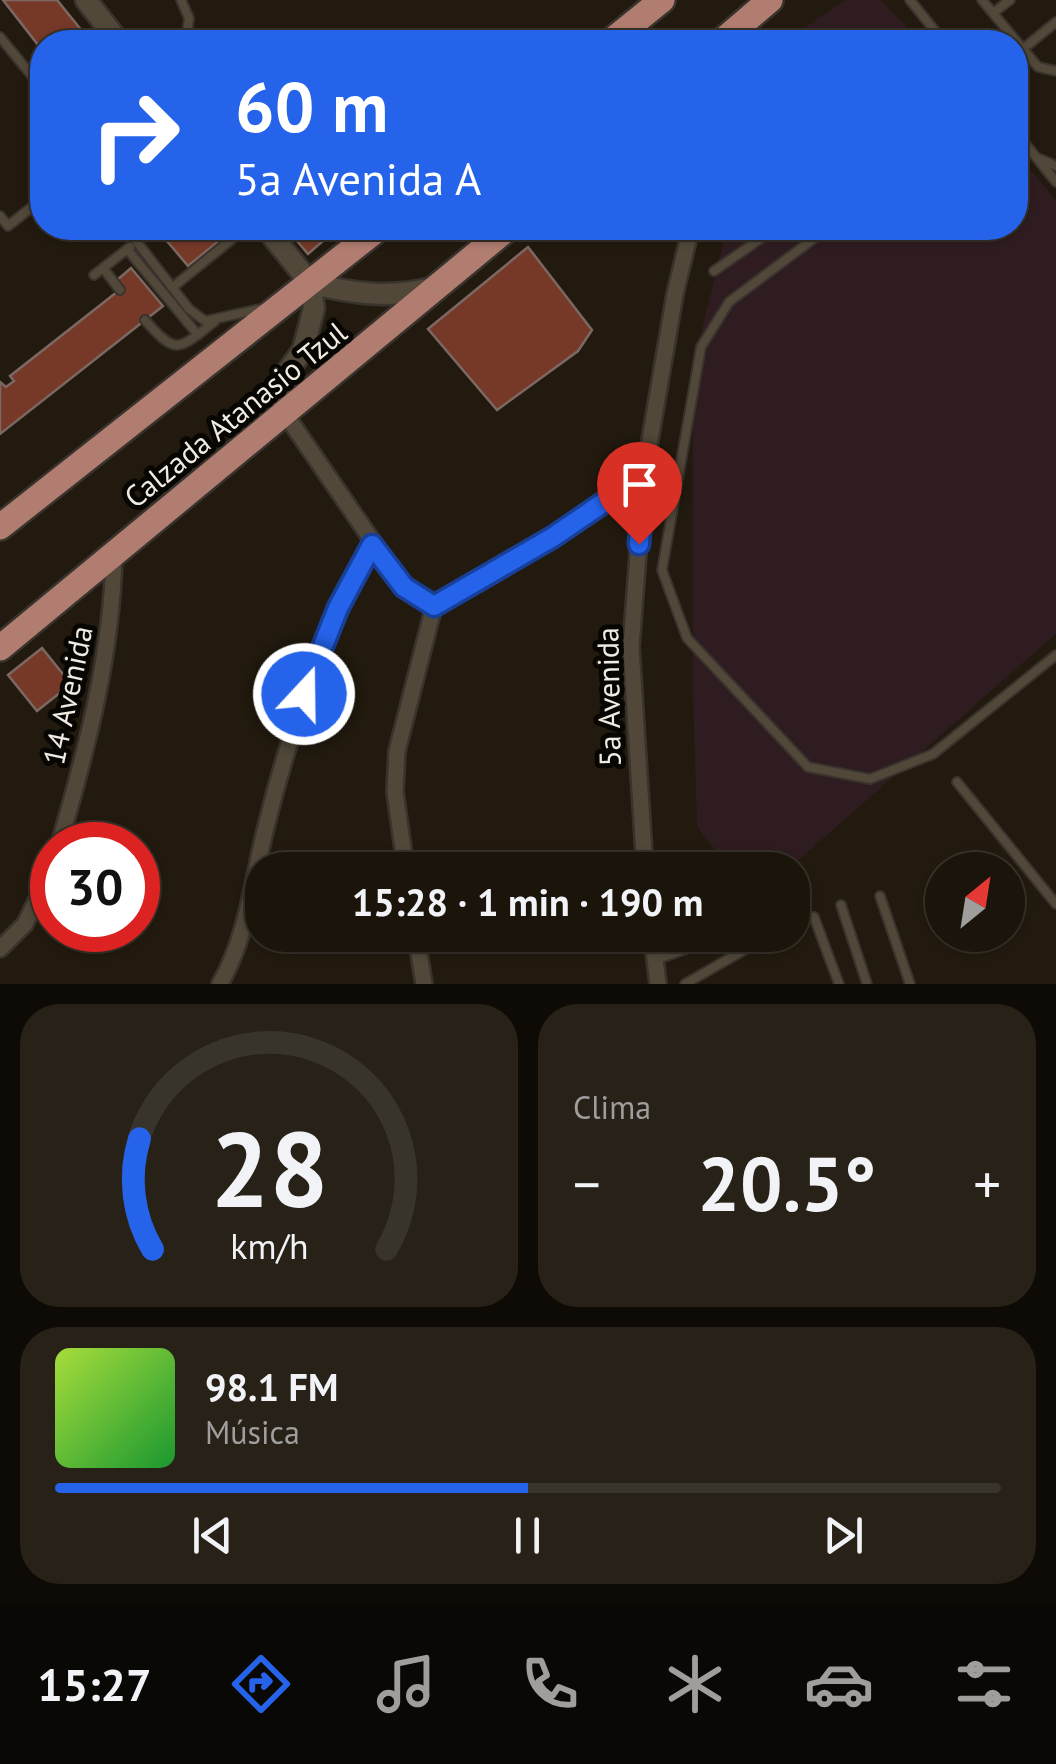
<!DOCTYPE html>
<html lang="es">
<head>
<meta charset="utf-8">
<style>
  :root { --surface:#1a140a; --page:#272118; --text:#f1f3f6; --muted:#9f9e9c; --line:#38332b; --accent:#2563eb }
  body { margin:0; font-family:"PT Sans",sans-serif; background:var(--page); color:var(--text); height:100vh; display:flex; flex-direction:column; font-size:38px; white-space:nowrap }
  * { box-sizing:border-box; margin:0 }
  p { font-size:32px; color:var(--muted) }
  .icon { flex:none; width:55px; height:55px; fill:none; stroke:currentColor; stroke-width:2; stroke-linecap:round; stroke-linejoin:round }
  .map { position:relative; height:984px; overflow:hidden }
  .side { display:flex; flex-direction:column; gap:20px; padding:20px; background:#0e0b06; flex:1 }
  .side>* { flex:none }
  .guide { position:absolute; left:30px; top:30px; width:998px; height:210px; border-radius:40px; box-shadow:0 2px 8px #0004,0 0 0 2px var(--line); background:#2563eb; color:#fff; overflow:hidden }
  .needle { width:65px; rotate:30deg }
  .controls { position:absolute; left:925px; top:852px; display:grid; gap:20px }
  .controls a { display:grid; place-items:center; width:100px; height:100px; border-radius:50%; background:var(--surface); box-shadow:0 2px 8px #0004,0 0 0 2px var(--line); font-size:50px }
  .speed { position:absolute; left:30px; top:822px; display:flex; gap:20px; font-size:50px; font-weight:700; text-align:center }
  .speed>* { display:grid; place-content:center; width:130px; height:130px; border-radius:50%; background:var(--surface); box-shadow:0 2px 8px #0004,0 0 0 2px var(--line); line-height:1 }
  .speed .limit { border:15px solid #d22; background:#fff; color:#111 }
  .pin { position:absolute; display:grid; place-items:center; width:85px; height:85px; color:#fff; margin:-102px -42px; border-radius:50% 50% 50% 0; rotate:-45deg; box-shadow:0 0 10px #0007 }
  .pin .icon { rotate:45deg }
  .me { position:absolute; width:110px; margin:-55px; rotate:21deg; stroke-linejoin:round; filter:drop-shadow(0 0 8px #0008) }
  .turn { display:flex; align-items:center; gap:35px; height:210px; padding:0 40px; font-size:45px }
  .turn .icon { width:130px; height:130px; stroke-width:2.5 }
  .turn b { display:block; font-size:70px; line-height:85px }
  .big { font-size:75px; font-weight:700; line-height:1.1 }
  .side .widget { flex:1; display:flex; flex-direction:column; justify-content:center; gap:15px; min-width:0; padding:0 35px; border-radius:40px; background:var(--page) }
  .side .dial { align-items:center; gap:0 }
  .dial svg { height:260px; overflow:visible; fill:none; stroke:var(--line); stroke-width:7; stroke-linecap:round; text-anchor:middle }
  .dial text { fill:var(--text); stroke:none }
  .song { display:flex; align-items:center; gap:30px }
  .cover { width:120px; height:120px; border-radius:15px; background:linear-gradient(135deg,hsl(80 70% 55%),hsl(130 70% 35%)) }
  .played { height:10px; border-radius:5px; background:linear-gradient(90deg,var(--accent) 50%,var(--line) 50%) }
  .keys { display:flex; justify-content:space-around; direction:ltr }
  .heat { display:flex; justify-content:space-between; align-items:center; font-size:55px; direction:ltr }
  .side .tiles { flex:1; display:grid; gap:20px; grid-template-columns:1fr 1fr }
  .widget:last-child { grid-column:span 2 }
  .trip { position:absolute; left:245px; top:852px; width:565px; height:100px; border-radius:40px; background:var(--surface); box-shadow:0 2px 8px #0004,0 0 0 2px var(--line); font-weight:700; line-height:100px; text-align:center }
  .dock { display:flex; height:160px; justify-content:space-around; align-items:center; background:#0a0804; color:var(--muted) }
  .dock .icon { width:70px; height:70px }
  .dock .selected { color:var(--accent) }
  .dock b { font-size:45px; color:var(--text) }
  .map>svg:first-child { display:block }
  .industrial { fill:#2f1c20 }
  .building { fill:#763928; stroke:#7b6863; stroke-width:2.5 }
  .lines { fill:none; stroke-linecap:round; stroke-linejoin:round }
  .service-casing { stroke:#39332d; stroke-width:12 }
  .minor-casing { stroke:#39332d; stroke-width:20 }
  .tertiary-casing { stroke:#39332d; stroke-width:25 }
  .primary-casing { stroke:#39332d; stroke-width:30 }
  .service { stroke:#51483a; stroke-width:8 }
  .minor { stroke:#51483a; stroke-width:15 }
  .tertiary { stroke:#51483a; stroke-width:20 }
  .primary { stroke:#b27d71; stroke-width:25 }
  .route-casing { stroke:#184099; stroke-width:25 }
  .route { stroke:#2563eb; stroke-width:18 }
  .labels { text-anchor:middle; dominant-baseline:central; stroke-width:10; stroke-linejoin:round; paint-order:stroke }
  .street-label { font-size:30px; fill:#f0ebe3; stroke:#080603 }
</style>
</head>
<body>
<div class="map">
<svg width="1056" height="984" viewBox="0 0 1056 984">
  <rect width="100%" height="100%" fill="#221a0e"/>
  <path class="industrial" d="M 845,0 L 881,0 L 921,42 L 784,42 Z
    M 1015,151 L 1056,200 L 1056,634 L 787,870 L 731,870 L 697,827 L 693,696 L 693,366 L 727,228 L 1015,228 Z"/>
  <path class="building" d="M 3,0 L 57,0 L 91,42 L 42,42 L 42,50 Z
    M 156,228 L 220,228 L 226,235 L 188,266 Z
    M 286,228 L 338,228 L 308,254 Z
    M 528,247 L 592,330 L 578,351 L 497,410 L 428,329 Z
    M 131,268 L 163,306 L 0,434 L 0,382 L 6,387 L 14,381 L 10,376 L 122,288 L 116,281 Z
    M 42,648 L 71,684 L 37,711 L 8,675 Z"/>
  <g class="lines">
    <defs>
      <path id="service" d="M 181,0 L 189,18 L 186,42
        M 910,0 L 944,42
        M 982,0 L 1038,67 L 1056,71
        M 993,13 L 1010,0
        M 0,37 L 42,88
        M 1023,49 L 1056,22
        M 1015,131 L 1056,182
        M 1040,159 L 1056,166
        M 0,216 L 8,226 L 42,199
        M 126,228 L 189,309 L 205,321 L 265,308
        M 828,228 L 729,302 L 701,347 L 662,570 L 687,638 L 808,767 L 870,779 L 933,754 L 1056,655
        M 127,249 L 198,335
        M 103,268 L 120,290
        M 714,271 L 776,228
        M 94,275 L 130,247
        M 173,287 L 231,240 L 233,234 L 228,228
        M 145,320 C 177,357 179,349 215,321
        M 957,782 L 1056,904
        M 880,896 L 910,984
        M 841,905 L 867,984
        M 792,918 L 814,917 L 839,984
        M 655,960 L 724,935
        M 685,984 L 751,946 L 759,935"/>
      <path id="minor" d="M 286,415 L 404,587 L 434,606
        M 434,606 L 553,537 L 644,475
        M 59,845 C 87,748 112,655 114,554
        M 406,870 L 395,792 L 397,751 L 434,606
        M 645,870 L 631,647 L 644,475 L 675,294 L 691,228
        M 416,935 L 424,984
        M 652,935 L 658,984
        M 0,949 L 25,924 L 52,869
        M 220,984 C 248,935 253,877 267,823 C 291,725 325,634 372,545"/>
      <path id="tertiary" d="M 86,0 L 119,42
        M 266,228 L 310,283 L 314,308 L 303,350 L 286,374 L 280,392 L 286,415
        M 310,283 C 353,294 392,299 436,287"/>
      <path id="primary" d="M 610,42 L 662,0
        M 721,42 L 770,0
        M 0,527 L 379,228
        M 0,648 L 508,228"/>
    </defs>
    <use href="#service" class="service-casing"/>
    <use href="#minor" class="minor-casing"/>
    <use href="#tertiary" class="tertiary-casing"/>
    <use href="#primary" class="primary-casing"/>
    <use href="#service" class="service"/>
    <use href="#minor" class="minor"/>
    <use href="#tertiary" class="tertiary"/>
    <use href="#primary" class="primary"/>
  </g>
  <g class="lines">
    <defs>
      <path id="route" d="M 304,694 L 338,608 L 372,545 L 404,587 L 434,606 L 553,537 L 644,475 L 639,544"/>
    </defs>
    <use href="#route" class="route-casing"/>
    <use href="#route" class="route"/>
  </g>
  <g class="labels">
    <g class="street-label">
      <text transform="translate(235 414) rotate(-39)">Calzada Atanasio Tzul</text>
      <text transform="translate(67 695) rotate(-78)">14 Avenida</text>
      <text transform="translate(608 697) rotate(-91)">5a Avenida</text>
    </g>
  </g>
</svg>
<div class="controls">
<a><svg class="needle" viewBox="-14 -14 28 28"><path d="M0-13l5 13h-10z" fill="#e53935"/><path d="M0 13l5-13h-10z" fill="#9f9e9c"/></svg></a>
</div>
<div class="speed"><div class="limit">30</div></div>
<div class="pin" style="left:639px;top:544px;background:#d93025"><svg class="icon" aria-label="arrive" viewBox="0 0 24 24"><path d="M6 21V4h12l-3 4 3 4H6"/></svg></div>
<svg class="me" style="left:304px;top:694px" viewBox="-20 -20 40 40"><circle r="17" fill="#2563eb" stroke="#fff" stroke-width="3"/><path d="M0-11L8 9 0 5-8 9z" fill="#fff"/></svg>
<div class="trip">15:28 · 1 min · 190 m</div>
<div class="guide">
<div class="turn"><svg class="icon" aria-label="right" viewBox="0 0 24 24"><path d="M7 20v-9h11M14 6l5 5-5 5"/></svg><div><b>60 m</b>5a Avenida A</div></div>
</div>
</div>
<section class="side">
<div class="tiles">
<div class="widget dial"><svg viewBox="0 0 100 80">
<path d="M14 69A42 42 0 1 1 86 69"/>
<path d="M14 69A42 42 0 0 1 10 35" stroke="#2563eb"/>
<text x="50" y="56" font-size="32" font-weight="700">28</text>
<text x="50" y="72" font-size="11">km/h</text>
</svg></div>
<div class="widget"><p>Clima</p>
<div class="heat"><a>−</a><b class="big">20.5°</b><a>+</a></div>
</div>
<div class="widget">
<div class="song"><i class="cover"></i><div><b>98.1 FM</b><p>Música</p></div></div>
<div class="played"></div>
<div class="keys"><svg class="icon" aria-label="previous" viewBox="0 0 24 24"><path d="M18 5L8 12l10 7zM5 5v14"/></svg><svg class="icon" aria-label="pause" viewBox="0 0 24 24"><path d="M8 5v14M16 5v14"/></svg><svg class="icon" aria-label="next" viewBox="0 0 24 24"><path d="M6 5l10 7-10 7zM19 5v14"/></svg></div>
</div>
</div>
</section>
<nav class="dock">
<b>15:27</b>
<svg class="icon selected" aria-label="directions" viewBox="0 0 24 24"><path d="M12 3l9 9-9 9-9-9zM9 14v-3h6M13 9l2 2-2 2"/></svg>
<svg class="icon" aria-label="music" viewBox="0 0 24 24"><path d="M9 18V5l10-2v13"/><circle cx="6" cy="18" r="3"/><circle cx="16" cy="16" r="3"/></svg>
<svg class="icon" aria-label="phone" viewBox="0 0 24 24"><path d="M5 4h4l2 5-3 2q2 4 5 5l2-3 5 2v4C11 20 4 13 5 4z"/></svg>
<svg class="icon" aria-label="climate" viewBox="0 0 24 24"><path d="M12 3v18M4 7l16 10M4 17L20 7"/></svg>
<svg class="icon" aria-label="car" viewBox="0 0 24 24"><path d="M5 17H2v-5l4-1 3-4h7l3 4 3 1v5h-3M9 17h6M6 11h13"/><circle cx="7" cy="17" r="2"/><circle cx="17" cy="17" r="2"/></svg>
<svg class="icon" aria-label="filters" viewBox="0 0 24 24"><path d="M4 7h16M4 17h16"/><circle cx="9" cy="7" r="2"/><circle cx="15" cy="17" r="2"/></svg>
</nav>
</body>
</html>
